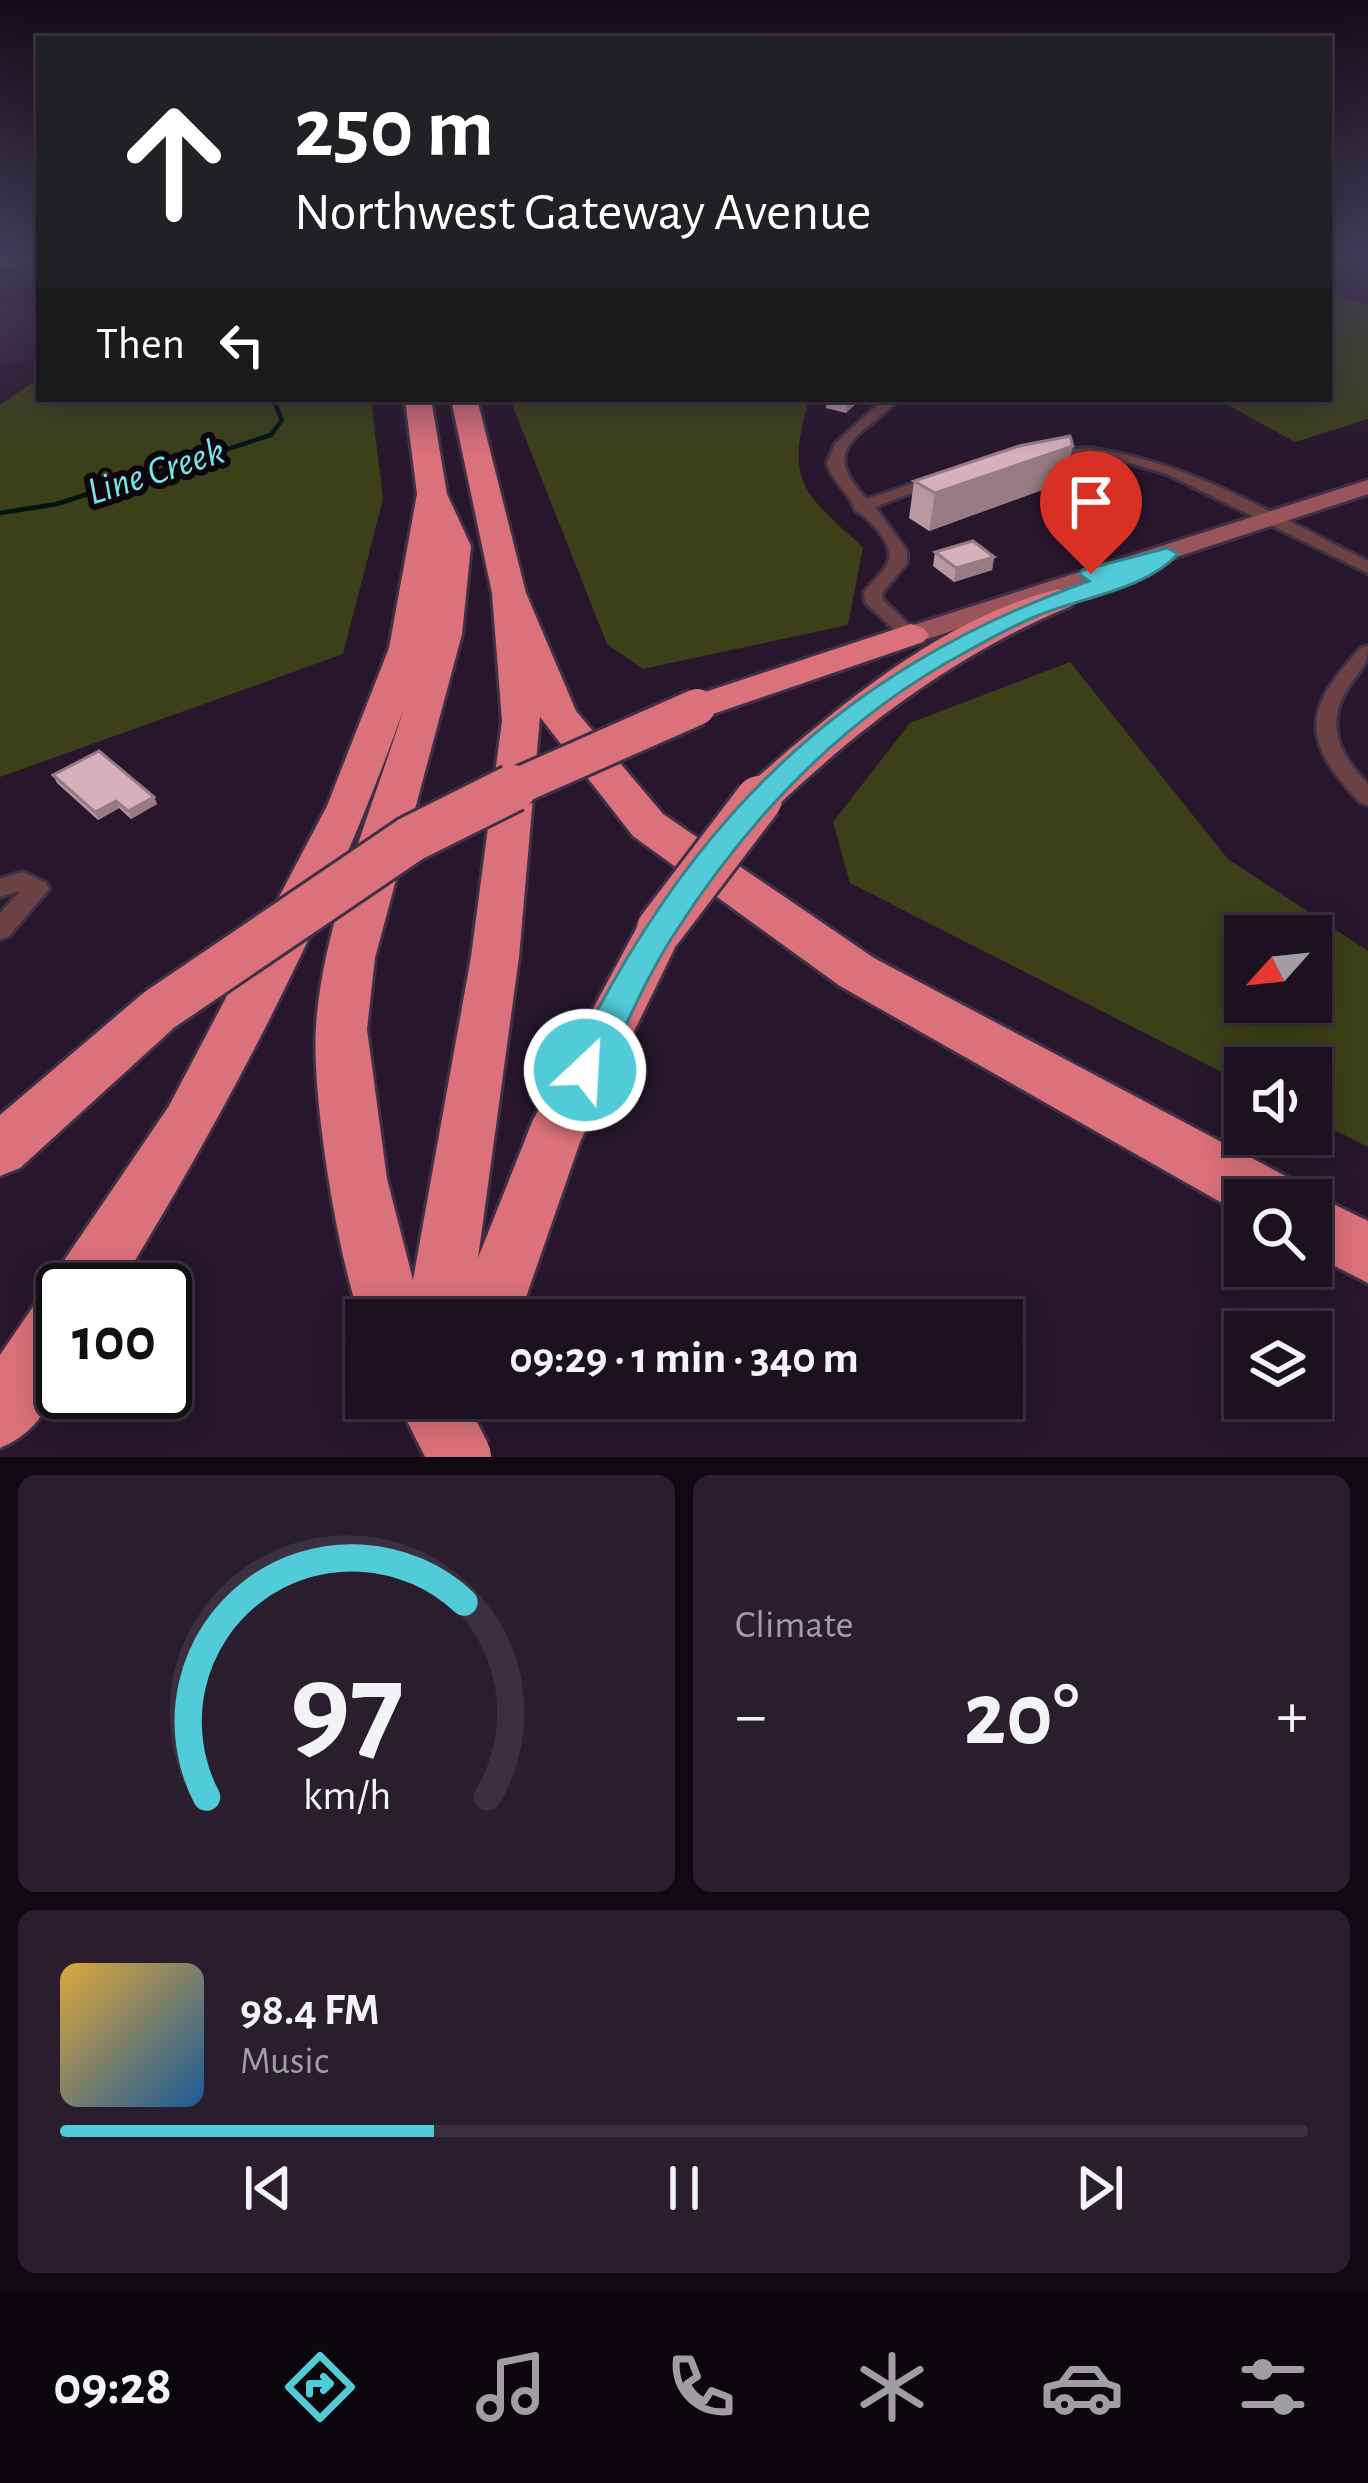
<!DOCTYPE html>
<html lang="en">
<head>
<meta charset="utf-8">
<style>
  :root { --surface:#1d1021; --page:#2a1e2e; --text:#f1f3f6; --muted:#a09da5; --line:#3b303f; --accent:#52cbd8 }
  body { margin:0; font-family:"Alegreya Sans",sans-serif; background:var(--page); color:var(--text); height:100vh; display:flex; flex-direction:column; font-size:45px; white-space:nowrap }
  * { box-sizing:border-box; margin:0 }
  p { font-size:39px; color:var(--muted) }
  .icon { flex:none; width:66px; height:66px; fill:none; stroke:currentColor; stroke-width:2; stroke-linecap:round; stroke-linejoin:round }
  .map { position:relative; height:1457px; overflow:hidden }
  .side { display:flex; flex-direction:column; gap:18px; padding:18px; background:#100912; flex:1 }
  .side>* { flex:none }
  .banner { position:absolute; left:36px; top:36px; width:1296px; height:366px; border-radius:0px; box-shadow:0 6px 30px #0003,0 0 0 3px var(--line); background:#202124; color:#fff; overflow:hidden }
  .needle { width:78px; rotate:243deg }
  .tools { position:absolute; left:1224px; top:915px; display:grid; gap:24px }
  .tools a { display:grid; place-items:center; width:108px; height:108px; border-radius:0px; background:var(--surface); box-shadow:0 6px 30px #0003,0 0 0 3px var(--line); font-size:60px }
  .speed { position:absolute; left:36px; top:1263px; display:flex; gap:24px; font-size:60px; font-weight:700; text-align:center }
  .speed>* { display:grid; place-content:center; width:156px; height:156px; border-radius:50%; background:var(--surface); box-shadow:0 6px 30px #0003,0 0 0 3px var(--line); line-height:1 }
  .speed .limit { border:6px solid #111; border-radius:18px; background:#fff; color:#111 }
  .pin { position:absolute; display:grid; place-items:center; width:102px; height:102px; color:#fff; margin:-123px -51px; border-radius:50% 50% 50% 0; rotate:-45deg; box-shadow:0 0 12px #0007 }
  .pin .icon { rotate:45deg }
  .me { position:absolute; width:132px; margin:-66px; rotate:25deg; stroke-linejoin:round; filter:drop-shadow(0 0 9px #0008) }
  .turn { display:flex; align-items:center; gap:42px; height:252px; padding:0 60px; font-size:54px }
  .turn .icon { width:156px; height:156px; stroke-width:2.5 }
  .turn b { display:block; font-size:84px; line-height:102px }
  .then { display:flex; align-items:center; height:114px; padding:0 60px; background:#0003; gap:24px; font-size:45px }
  .big { font-size:90px; font-weight:700; line-height:1.1 }
  .side .widget { flex:1; display:flex; flex-direction:column; justify-content:center; gap:18px; min-width:0; padding:0 42px; border-radius:18px; background:var(--page) }
  .side .dial { align-items:center; gap:0 }
  .dial svg { height:312px; overflow:visible; fill:none; stroke:var(--line); stroke-width:7; stroke-linecap:round; text-anchor:middle }
  .dial text { fill:var(--text); stroke:none }
  .song { display:flex; align-items:center; gap:36px }
  .cover { width:144px; height:144px; border-radius:18px; background:linear-gradient(135deg,hsl(40 70% 55%),hsl(210 70% 35%)) }
  .played { height:12px; border-radius:6px; background:linear-gradient(90deg,var(--accent) 30%,var(--line) 30%) }
  .keys { display:flex; justify-content:space-around; direction:ltr }
  .heat { display:flex; justify-content:space-between; align-items:center; font-size:66px; direction:ltr }
  .side .tiles { flex:1; display:grid; gap:18px; grid-template-columns:1fr 1fr }
  .widget:last-child { grid-column:span 2 }
  .trip { position:absolute; left:345px; top:1299px; width:678px; height:120px; border-radius:0px; background:var(--surface); box-shadow:0 6px 30px #0003,0 0 0 3px var(--line); font-weight:700; line-height:120px; text-align:center }
  .tabs { display:flex; height:192px; justify-content:space-around; align-items:center; background:#0c060d; color:var(--muted) }
  .tabs .icon { width:84px; height:84px }
  .tabs .selected { color:var(--accent) }
  .tabs b { font-size:54px; color:var(--text) }
  .map>svg:first-child { display:block }
  .built { fill:#331d39 }
  .green { fill:#3b4018; fill-rule:evenodd }
  .lines { fill:none; stroke-linecap:round; stroke-linejoin:round }
  .stream { stroke:#001414; stroke-width:4.5 }
  .street-casing { stroke:#403045; stroke-width:6 }
  .secondary-casing { stroke:#403045; stroke-width:6 }
  .highway-casing { stroke:#403045; stroke-width:6 }
  .street { fill:#6d4245; fill-rule:evenodd }
  .secondary { fill:#99555b; fill-rule:evenodd }
  .highway { fill:#db717b; fill-rule:evenodd }
  .highway-bridge-far2-casing { stroke:#403045; stroke-width:42; stroke-linecap:butt }
  .highway-bridge-far1-casing { stroke:#403045; stroke-width:52; stroke-linecap:butt }
  .highway-bridge-casing { stroke:#403045; stroke-width:68; stroke-linecap:butt }
  .highway-bridge-far2 { stroke:#db717b; stroke-width:36 }
  .highway-bridge-far1 { stroke:#db717b; stroke-width:46 }
  .highway-bridge { stroke:#db717b; stroke-width:62 }
  .wall { fill:#b997a1 }
  .shaded-wall { fill:#967b83 }
  .building { fill:#d7b0bb; stroke:#967b83; stroke-width:3 }
  .route { fill:#52cbd8; stroke:#35848c; stroke-width:3 }
  .labels { text-anchor:middle; dominant-baseline:central; stroke-width:12; stroke-linejoin:round; paint-order:stroke }
  .far-water-label { font-size:39px; font-style:italic; fill:#76e6e6; stroke:#0c050e }
</style>
</head>
<body>
<div class="map">
<svg width="1368" height="1457" viewBox="0 0 1368 1457">
  <rect width="100%" height="100%" fill="#27162c"/>
  <path class="built" d="M 39,301 L 39,358 L 0,364 L 0,306 Z"/>
  <path class="green" d="M 1329,293 L 1368,305 L 1368,419 L 1295,442 L 1217,399 L 1329,399 Z
    M 39,378 L 39,399 L 371,399 L 383,499 L 343,654 L 0,777 L 0,405 Z
    M 510,399 L 809,399 C 785,483 803,493 863,547 L 848,625 L 643,669 L 607,644 Z
    M 1070,662 L 1228,859 L 1368,951 L 1368,1147 L 1311,1118 L 1311,1068 L 1245,1068 L 1245,1084 L 850,883 L 833,822 L 910,723 ZM 1311,936 L 1311,1002 L 1245,1002 L 1245,936 Z"/>
  <g class="lines">
    <path class="stream" d="M 0,513 L 57,504 L 271,435 L 282,420 L 273,399"/>
    <defs>
      <path id="street" d="M 884,399 L 899,399 C 862,436 816,448 867,499 L 935,476 L 940,474 L 948,479 L 875,507 L 907,551 L 907,563 L 882,593 L 883,600 L 920,635 L 911,641 L 904,639 L 865,602 L 864,592 C 871,583 887,570 889,559 C 893,542 868,517 855,510 C 852,495 832,482 827,463 L 835,444 Z
        M 1089,448 C 1195,463 1274,516 1368,561 L 1368,573 L 1167,474 L 1129,463 L 1089,457 L 1046,459 L 1039,455 L 1046,451 Z
        M 1368,646 C 1368,667 1358,671 1348,688 C 1324,725 1340,756 1368,784 L 1368,805 L 1360,802 C 1301,741 1303,709 1361,648 Z
        M 22,872 L 46,883 L 49,889 L 9,936 L 0,939 L 0,913 L 20,891 L 0,897 L 0,879 Z"/>
      <path id="secondary" d="M 39,254 L 39,260 L 0,267 L 0,257 Z
        M 1368,480 L 1368,494 L 921,641 L 911,643 L 897,635 L 901,629 Z"/>
      <path id="highway" d="M 405,399 L 431,399 L 447,494 L 471,546 L 462,634 L 375,958 L 367,1029 L 387,1179 L 413,1280 L 471,957 L 502,721 L 492,593 L 451,399 L 477,399 L 526,593 L 576,711 L 663,814 L 874,958 L 1293,1180 L 1300,1198 L 1311,1193 L 1368,1221 L 1368,1283 L 1311,1254 L 1311,1200 L 1245,1200 L 1245,1216 L 840,986 L 633,836 L 540,717 L 519,957 L 478,1258 L 533,1120 L 643,916 L 660,911 L 677,916 L 684,929 L 580,1142 L 518,1320 L 366,1320 L 366,1334 C 339,1269 311,1096 316,1026 C 323,923 373,807 404,708 C 332,912 230,1106 117,1290 L 63,1290 C 63,1351 67,1420 0,1448 L 0,1355 L 41,1295 L 50,1291 L 59,1268 L 169,1106 L 327,806 L 389,648 L 417,494 Z
        M 1059,589 L 1076,599 L 1071,606 C 957,654 863,724 774,809 L 744,809 L 738,799 L 744,789 C 834,710 940,618 1059,589 Z
        M 911,624 L 923,628 L 929,635 L 923,642 L 710,715 L 684,715 L 678,707 L 684,699 Z
        M 159,989 L 177,995 L 184,1010 L 177,1025 L 20,1168 L 0,1176 L 0,1115 L 141,995 Z"/>
    </defs>
    <use href="#street" class="street-casing"/>
    <use href="#secondary" class="secondary-casing"/>
    <use href="#highway" class="highway-casing"/>
    <use href="#street" class="street"/>
    <use href="#secondary" class="secondary"/>
    <use href="#highway" class="highway"/>
    <defs>
      <path id="highway-bridge-far2" d="M 507,791 L 697,707"/>
      <path id="highway-bridge-far1" d="M 660,929 L 759,799
        M 159,1010 L 411,839 L 513,788"/>
      <path id="highway-bridge" d="M 430,1398 L 460,1457"/>
    </defs>
    <use href="#highway-bridge-far2" class="highway-bridge-far2-casing"/>
    <use href="#highway-bridge-far1" class="highway-bridge-far1-casing"/>
    <use href="#highway-bridge" class="highway-bridge-casing"/>
    <use href="#highway-bridge-far2" class="highway-bridge-far2"/>
    <use href="#highway-bridge-far1" class="highway-bridge-far1"/>
    <use href="#highway-bridge" class="highway-bridge"/>
  </g>
  <path class="wall" d="M 827,399 L 861,399 L 846,413 L 826,408 Z
    M 914,481 L 1064,482 L 929,531 L 909,518 Z
    M 935,552 L 994,557 L 992,570 L 954,582 L 933,566 Z
    M 53,775 L 154,797 L 157,804 L 131,819 L 119,808 L 98,820 L 57,783 Z"/>
  <path class="shaded-wall" d="M 848,399 L 861,399 L 846,413 Z
    M 1073,446 L 1064,482 L 929,531 L 935,493 Z
    M 994,557 L 992,570 L 954,582 L 956,568 Z
    M 154,797 L 157,804 L 131,819 L 128,811 Z
    M 116,801 L 119,808 L 98,820 L 95,812 Z"/>
  <path class="building" d="M 1070,436 L 1073,446 L 935,493 L 914,481 L 1019,446 Z
    M 973,541 L 994,557 L 956,568 L 935,552 Z
    M 99,751 L 154,797 L 128,811 L 116,801 L 95,812 L 53,775 Z"/>
  <linearGradient id="sky" x2="0" y2="1"><stop stop-color="#150c18"/><stop offset="0.56" stop-color="#413c56"/><stop offset="1" stop-color="#413c56" stop-opacity="0"/></linearGradient>
  <rect width="1368" height="457" fill="url(#sky)"/>
  <path class="route" d="M 1167,548 L 1178,554 C 1145,590 1081,597 1037,616 C 1012,626 988,640 964,653 C 843,718 747,820 673,936 C 644,981 623,1034 598,1082 L 585,1086 L 572,1082 L 567,1070 C 684,827 832,673 1089,581 L 1079,574 L 1083,570 Z"/>
  <g class="labels">
    <g class="far-water-label">
      <text transform="translate(156 472) rotate(-18)">Line Creek</text>
    </g>
  </g>
</svg>
<div class="tools">
<a><svg class="needle" viewBox="-14 -14 28 28"><path d="M0-13l5 13h-10z" fill="#e53935"/><path d="M0 13l5-13h-10z" fill="#a09da5"/></svg></a>
<a><svg class="icon" aria-label="sound" viewBox="0 0 24 24"><path d="M4 9h4l5-4v14l-5-4H4zM17 9q2 3 0 6"/></svg></a>
<a><svg class="icon" aria-label="search" viewBox="0 0 24 24"><circle cx="10" cy="10" r="6"/><path d="M15 15l6 6"/></svg></a>
<a><svg class="icon" aria-label="layers" viewBox="0 0 24 24"><path d="M12 4l9 5-9 5-9-5zM3 14l9 5 9-5"/></svg></a>
</div>
<div class="speed"><div class="limit">100</div></div>
<div class="pin" style="left:1091px;top:574px;background:#d93025"><svg class="icon" aria-label="arrive" viewBox="0 0 24 24"><path d="M6 21V4h12l-3 4 3 4H6"/></svg></div>
<svg class="me" style="left:585px;top:1070px" viewBox="-20 -20 40 40"><circle r="17" fill="#52cbd8" stroke="#fff" stroke-width="3"/><path d="M0-11L8 9 0 5-8 9z" fill="#fff"/></svg>
<div class="trip">09:29 · 1 min · 340 m</div>
<div class="banner">
<div class="turn"><svg class="icon" aria-label="ahead" viewBox="0 0 24 24"><path d="M12 20V5M6 11l6-6 6 6"/></svg><div><b>250 m</b>Northwest Gateway Avenue</div></div>
<div class="then">Then<svg class="icon" aria-label="left" viewBox="0 0 24 24"><path d="M17 20v-9H6M10 6l-5 5 5 5"/></svg></div>
</div>
</div>
<section class="side">
<div class="tiles">
<div class="widget dial"><svg viewBox="0 0 100 80">
<path d="M14 69A42 42 0 1 1 86 69"/>
<path d="M14 69A42 42 0 0 1 80 19" stroke="#52cbd8"/>
<text x="50" y="56" font-size="32" font-weight="700">97</text>
<text x="50" y="72" font-size="11">km/h</text>
</svg></div>
<div class="widget"><p>Climate</p>
<div class="heat"><a>−</a><b class="big">20°</b><a>+</a></div>
</div>
<div class="widget">
<div class="song"><i class="cover"></i><div><b>98.4 FM</b><p>Music</p></div></div>
<div class="played"></div>
<div class="keys"><svg class="icon" aria-label="previous" viewBox="0 0 24 24"><path d="M18 5L8 12l10 7zM5 5v14"/></svg><svg class="icon" aria-label="pause" viewBox="0 0 24 24"><path d="M8 5v14M16 5v14"/></svg><svg class="icon" aria-label="next" viewBox="0 0 24 24"><path d="M6 5l10 7-10 7zM19 5v14"/></svg></div>
</div>
</div>
</section>
<nav class="tabs">
<b>09:28</b>
<svg class="icon selected" aria-label="directions" viewBox="0 0 24 24"><path d="M12 3l9 9-9 9-9-9zM9 14v-3h6M13 9l2 2-2 2"/></svg>
<svg class="icon" aria-label="music" viewBox="0 0 24 24"><path d="M9 18V5l10-2v13"/><circle cx="6" cy="18" r="3"/><circle cx="16" cy="16" r="3"/></svg>
<svg class="icon" aria-label="phone" viewBox="0 0 24 24"><path d="M5 4h4l2 5-3 2q2 4 5 5l2-3 5 2v4C11 20 4 13 5 4z"/></svg>
<svg class="icon" aria-label="climate" viewBox="0 0 24 24"><path d="M12 3v18M4 7l16 10M4 17L20 7"/></svg>
<svg class="icon" aria-label="car" viewBox="0 0 24 24"><path d="M5 17H2v-5l4-1 3-4h7l3 4 3 1v5h-3M9 17h6M6 11h13"/><circle cx="7" cy="17" r="2"/><circle cx="17" cy="17" r="2"/></svg>
<svg class="icon" aria-label="filters" viewBox="0 0 24 24"><path d="M4 7h16M4 17h16"/><circle cx="9" cy="7" r="2"/><circle cx="15" cy="17" r="2"/></svg>
</nav>
</body>
</html>
